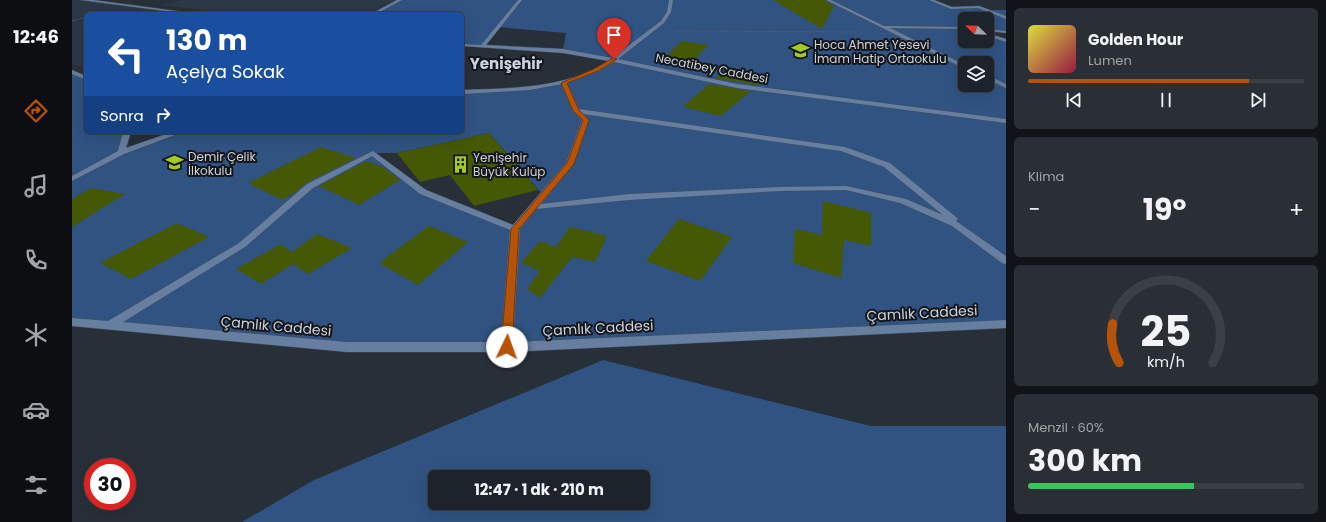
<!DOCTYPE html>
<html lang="tr">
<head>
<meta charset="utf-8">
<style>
  :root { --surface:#1d232a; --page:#2a2f36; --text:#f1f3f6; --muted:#a0a4a8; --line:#3b4047; --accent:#b45309 }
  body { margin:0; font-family:Poppins,sans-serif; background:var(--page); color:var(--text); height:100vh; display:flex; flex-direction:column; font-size:15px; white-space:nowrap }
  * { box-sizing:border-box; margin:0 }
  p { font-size:13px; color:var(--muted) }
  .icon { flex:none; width:22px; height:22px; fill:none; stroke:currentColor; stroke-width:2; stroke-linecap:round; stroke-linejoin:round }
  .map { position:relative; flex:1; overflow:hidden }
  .panel { display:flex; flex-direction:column; gap:8px; padding:8px; background:#101317; width:320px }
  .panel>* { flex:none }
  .top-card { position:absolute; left:12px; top:12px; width:380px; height:122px; border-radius:6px; box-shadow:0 4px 16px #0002,0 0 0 1px var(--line); background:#1a4fa0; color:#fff; overflow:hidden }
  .needle { width:26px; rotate:293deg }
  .controls { position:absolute; left:886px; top:12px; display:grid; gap:8px }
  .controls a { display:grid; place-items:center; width:36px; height:36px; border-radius:6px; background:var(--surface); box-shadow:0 4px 16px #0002,0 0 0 1px var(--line); font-size:20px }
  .speed { position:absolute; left:12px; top:458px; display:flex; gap:8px; font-size:20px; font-weight:700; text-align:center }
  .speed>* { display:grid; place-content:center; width:52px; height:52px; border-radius:50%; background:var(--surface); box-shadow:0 4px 16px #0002,0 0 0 1px var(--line); line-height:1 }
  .speed .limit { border:6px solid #d22; background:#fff; color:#111 }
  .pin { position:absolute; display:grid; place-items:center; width:34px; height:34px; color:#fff; margin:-41px -17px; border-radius:50% 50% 50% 0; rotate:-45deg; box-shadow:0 0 4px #0007 }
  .pin .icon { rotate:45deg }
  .me { position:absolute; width:44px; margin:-22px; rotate:3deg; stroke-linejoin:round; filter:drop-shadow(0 0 3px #0008) }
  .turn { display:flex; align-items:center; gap:14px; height:84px; padding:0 16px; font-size:18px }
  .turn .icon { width:52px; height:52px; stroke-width:2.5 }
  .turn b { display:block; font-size:28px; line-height:34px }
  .then { display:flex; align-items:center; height:38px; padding:0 16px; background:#0003; gap:8px; font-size:15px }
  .big { font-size:30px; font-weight:700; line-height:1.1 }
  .panel .widget { flex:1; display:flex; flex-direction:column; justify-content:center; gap:6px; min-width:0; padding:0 14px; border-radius:6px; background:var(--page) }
  .panel .dial { align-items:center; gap:0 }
  .dial svg { height:104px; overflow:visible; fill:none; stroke:var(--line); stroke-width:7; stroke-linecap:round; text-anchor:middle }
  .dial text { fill:var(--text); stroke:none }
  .song { display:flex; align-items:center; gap:12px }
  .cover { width:48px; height:48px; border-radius:6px; background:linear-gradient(135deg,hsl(60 70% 55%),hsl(340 70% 35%)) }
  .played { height:4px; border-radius:2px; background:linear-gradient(90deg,var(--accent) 80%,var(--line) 80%) }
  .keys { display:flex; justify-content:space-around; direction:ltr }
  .heat { display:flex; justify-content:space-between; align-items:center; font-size:22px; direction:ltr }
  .charge { height:6px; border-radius:3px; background:linear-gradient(90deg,#34c759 60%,var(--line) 0) }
  .trip { position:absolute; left:356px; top:470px; width:222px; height:40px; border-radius:6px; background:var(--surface); box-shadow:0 4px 16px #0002,0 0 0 1px var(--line); font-weight:700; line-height:40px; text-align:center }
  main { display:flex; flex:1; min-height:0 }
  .menu { display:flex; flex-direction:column; width:72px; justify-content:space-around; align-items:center; background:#0c0e11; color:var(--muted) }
  .menu .icon { width:28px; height:28px }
  .menu .selected { color:var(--accent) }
  .menu b { font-size:18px; color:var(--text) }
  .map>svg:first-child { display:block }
  .built { fill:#2d3847 }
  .green { fill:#305382; fill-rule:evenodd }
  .building { fill:#455803 }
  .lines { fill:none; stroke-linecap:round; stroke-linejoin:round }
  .minor-casing { stroke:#454c55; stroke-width:1 }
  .path { stroke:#5b626a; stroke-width:1; stroke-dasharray:1.5 1.5; stroke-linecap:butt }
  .minor { fill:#667e9f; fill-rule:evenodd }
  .route { fill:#b45309; stroke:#753606 }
  .labels { text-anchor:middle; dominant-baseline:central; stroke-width:4; stroke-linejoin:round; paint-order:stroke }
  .far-poi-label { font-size:12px; fill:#ced2d9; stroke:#13161b; text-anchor:start }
  .far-street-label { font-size:12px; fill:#ced2d9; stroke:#13161b }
  .street-label { font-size:14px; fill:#ced2d9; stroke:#13161b }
  .far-district-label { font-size:15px; font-weight:bold; fill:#ced2d9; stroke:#13161b }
</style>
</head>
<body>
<main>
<nav class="menu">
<b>12:46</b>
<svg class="icon selected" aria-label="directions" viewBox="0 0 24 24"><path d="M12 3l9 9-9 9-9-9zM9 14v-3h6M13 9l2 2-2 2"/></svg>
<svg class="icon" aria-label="music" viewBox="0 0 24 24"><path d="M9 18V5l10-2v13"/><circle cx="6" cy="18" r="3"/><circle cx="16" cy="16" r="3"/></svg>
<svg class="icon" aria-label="phone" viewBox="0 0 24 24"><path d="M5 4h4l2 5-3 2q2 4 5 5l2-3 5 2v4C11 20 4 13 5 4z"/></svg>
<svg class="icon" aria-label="climate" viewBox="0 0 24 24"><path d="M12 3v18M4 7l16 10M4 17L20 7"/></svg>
<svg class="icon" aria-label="car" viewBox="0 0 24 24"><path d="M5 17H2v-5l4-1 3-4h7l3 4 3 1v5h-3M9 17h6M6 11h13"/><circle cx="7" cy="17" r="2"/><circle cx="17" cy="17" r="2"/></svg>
<svg class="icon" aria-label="filters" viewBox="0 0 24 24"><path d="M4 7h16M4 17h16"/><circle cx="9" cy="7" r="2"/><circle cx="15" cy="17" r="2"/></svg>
</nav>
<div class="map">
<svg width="934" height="522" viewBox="0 0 934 522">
  <rect width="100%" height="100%" fill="#272f38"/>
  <path class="built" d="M 0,0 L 15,0 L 107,14 L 14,14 L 14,68 L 0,64 Z
    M 110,0 L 323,0 L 294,14 L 163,14 L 89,5 Z"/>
  <path class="green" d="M 328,0 L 859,0 L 879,8 L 907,7 L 914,10 L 934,10 L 934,32 L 915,30 L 915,19 L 893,19 L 893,41 L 915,41 L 915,34 L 934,41 L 934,324 L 435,347 L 275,347 L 0,322 L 0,71 L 14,77 L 14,132 L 55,132 L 49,151 L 107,132 L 390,132 L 390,92 L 475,87 L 524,70 L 542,59 L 491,51 L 494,33 L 426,27 L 410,46 L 390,45 L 390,14 L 301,14 ZM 893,63 L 915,63 L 915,85 L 893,85 ZM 417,133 L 471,195 L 443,229 L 351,192 L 301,153 L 325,153 Z
    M 531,360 L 799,426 L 934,426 L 934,522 L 170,522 L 242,480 ZM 363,477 L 571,477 L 571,503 L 363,503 Z"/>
  <path class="building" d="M 701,0 L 753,0 L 762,6 L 750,29 Z
    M 610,41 L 636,45 L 615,68 L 588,62 Z
    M 653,69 L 694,78 L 686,85 L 643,78 Z
    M 637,84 L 665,89 L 679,91 L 649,116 L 611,107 Z
    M 417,133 L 466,190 L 402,206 L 378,175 L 348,182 L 325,153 Z
    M 249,147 L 284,158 L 234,183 L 224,192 L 210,200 L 176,183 Z
    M 294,161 L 311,167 L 328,180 L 287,205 L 247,186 Z
    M 19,188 L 53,194 L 0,227 L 0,199 Z
    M 751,201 L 799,213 L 799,246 L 772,240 L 769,278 L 721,263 L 723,229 L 750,235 Z
    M 607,219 L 660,237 L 628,281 L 574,261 Z
    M 105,223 L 137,237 L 59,279 L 28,263 Z
    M 357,226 L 396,242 L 346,285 L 307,263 Z
    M 498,227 L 535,236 L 523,262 L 500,257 L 468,298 L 455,289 L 468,271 L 449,263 L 468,241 L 484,247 Z
    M 245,234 L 280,248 L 236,274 L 221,264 L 189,284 L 164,269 L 209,244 L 220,252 Z"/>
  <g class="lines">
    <defs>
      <path id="minor" d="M 9,0 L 21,0 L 128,14 L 116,14 Z
        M 325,0 L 330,0 L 304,14 L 299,14 Z
        M 446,0 L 450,0 L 414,45 L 491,49 L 540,58 L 589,21 L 595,12 L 597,0 L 601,0 L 599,12 L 592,23 L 546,59 L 665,84 L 934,119 L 934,123 L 665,88 L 542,62 L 526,71 L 495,83 L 507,109 L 773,147 L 818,163 L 884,217 L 886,219 L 884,221 L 934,256 L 934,264 L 930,263 L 880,226 L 828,203 L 774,190 L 708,191 L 557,200 L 464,209 L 448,229 L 441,342 L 934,320 L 934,328 L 435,352 L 275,352 L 0,326 L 0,318 L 36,321 L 167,243 L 235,184 L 301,151 L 354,190 L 441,225 L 494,163 L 510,120 L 501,111 L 490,84 L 458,90 L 390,94 L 390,90 C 440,88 493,89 537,61 L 491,53 L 390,46 L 390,44 L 409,45 ZM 511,114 L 769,151 L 812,167 L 871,215 L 834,199 L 774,186 L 708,187 L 557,194 L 469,204 L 502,164 L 517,120 ZM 300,156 L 348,194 L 438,230 L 429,342 L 275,342 L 51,322 L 173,247 L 241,188 Z
        M 754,0 L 759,0 L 812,26 L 893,27 L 893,29 L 818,28 L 893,65 L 893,69 Z
        M 857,0 L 862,0 L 880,7 L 907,6 L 934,16 L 934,19 L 906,8 L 879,9 Z
        M 915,29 L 934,31 L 934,33 L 915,31 Z
        M 915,33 L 934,39 L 934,42 L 915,36 Z
        M 0,70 L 14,76 L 14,80 L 0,74 Z
        M 915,75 L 934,84 L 934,88 L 915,79 Z
        M 51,132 L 59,132 L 54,148 L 100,132 L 111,132 L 52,154 L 0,181 L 0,176 L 46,151 Z"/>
    </defs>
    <use href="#minor" class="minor-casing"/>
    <path class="path" d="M 0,21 L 14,17
      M 603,31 L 786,32"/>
    <use href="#minor" class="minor"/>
  </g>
  <path class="route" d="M 541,58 L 545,59 L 526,71 L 495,83 L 507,110 L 517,120 L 502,164 L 447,229 L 440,347 L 438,350 L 435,351 L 431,350 L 429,347 L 439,229 L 495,163 L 511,120 L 501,111 L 489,83 L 522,69 Z"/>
  <defs>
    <symbol id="school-bare" viewBox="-9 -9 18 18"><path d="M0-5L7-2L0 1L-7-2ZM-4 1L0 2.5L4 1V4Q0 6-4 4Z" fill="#a3c926" stroke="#13161b" stroke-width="2.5" paint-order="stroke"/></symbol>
    <symbol id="building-bare" viewBox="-9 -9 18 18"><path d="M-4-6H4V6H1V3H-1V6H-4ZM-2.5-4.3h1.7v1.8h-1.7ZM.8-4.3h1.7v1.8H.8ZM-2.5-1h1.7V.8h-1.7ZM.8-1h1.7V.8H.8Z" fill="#a3c926" stroke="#13161b" stroke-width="2.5" paint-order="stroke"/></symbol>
  </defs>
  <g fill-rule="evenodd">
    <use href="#school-bare" x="716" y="38" width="25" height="25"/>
    <use href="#school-bare" x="90" y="150" width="25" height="25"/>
    <use href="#building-bare" x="376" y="152" width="25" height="25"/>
  </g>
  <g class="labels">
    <g class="far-poi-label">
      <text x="742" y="44">Hoca Ahmet Yesevi<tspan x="742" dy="14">İmam Hatip Ortaokulu</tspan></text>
      <text x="116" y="156">Demir Çelik<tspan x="116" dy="14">İlkokulu</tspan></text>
      <text x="401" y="157">Yenişehir<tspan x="401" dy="14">Büyük Kulüp</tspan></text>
    </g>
    <g class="far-street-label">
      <text transform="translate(640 68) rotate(11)">Necatibey Caddesi</text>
    </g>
    <g class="street-label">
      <text transform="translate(850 313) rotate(-3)">Çamlık Caddesi</text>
      <text transform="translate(204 326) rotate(5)">Çamlık Caddesi</text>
      <text transform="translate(526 328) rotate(-3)">Çamlık Caddesi</text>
    </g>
    <g class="far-district-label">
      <text x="434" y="63">Yenişehir</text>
    </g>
  </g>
</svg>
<div class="controls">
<a><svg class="needle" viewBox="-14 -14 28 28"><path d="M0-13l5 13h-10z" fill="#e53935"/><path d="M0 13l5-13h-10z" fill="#a0a4a8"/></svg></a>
<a><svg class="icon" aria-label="layers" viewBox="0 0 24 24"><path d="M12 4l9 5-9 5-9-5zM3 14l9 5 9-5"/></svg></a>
</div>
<div class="speed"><div class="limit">30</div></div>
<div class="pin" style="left:542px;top:59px;background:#d93025"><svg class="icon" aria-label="arrive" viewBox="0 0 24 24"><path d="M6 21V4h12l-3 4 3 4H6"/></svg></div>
<svg class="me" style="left:435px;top:347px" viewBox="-20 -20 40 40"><circle r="19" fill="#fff"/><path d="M0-13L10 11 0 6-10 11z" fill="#b45309"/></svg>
<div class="trip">12:47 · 1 dk · 210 m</div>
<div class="top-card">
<div class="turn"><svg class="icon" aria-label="left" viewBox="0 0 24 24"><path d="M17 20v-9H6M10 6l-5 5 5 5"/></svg><div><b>130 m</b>Açelya Sokak</div></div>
<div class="then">Sonra<svg class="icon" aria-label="right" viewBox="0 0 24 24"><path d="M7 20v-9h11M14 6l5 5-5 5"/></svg></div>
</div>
</div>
<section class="panel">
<div class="widget">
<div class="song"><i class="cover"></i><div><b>Golden Hour</b><p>Lumen</p></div></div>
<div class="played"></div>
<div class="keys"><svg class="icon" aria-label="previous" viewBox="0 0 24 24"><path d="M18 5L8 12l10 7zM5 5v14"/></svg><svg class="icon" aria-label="pause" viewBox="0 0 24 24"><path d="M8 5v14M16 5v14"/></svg><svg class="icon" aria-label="next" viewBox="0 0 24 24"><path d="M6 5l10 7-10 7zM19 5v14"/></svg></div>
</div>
<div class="widget"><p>Klima</p>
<div class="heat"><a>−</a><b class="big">19°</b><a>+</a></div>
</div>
<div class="widget dial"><svg viewBox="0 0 100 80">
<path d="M14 69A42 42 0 1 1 86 69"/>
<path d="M14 69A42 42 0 0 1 9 39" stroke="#b45309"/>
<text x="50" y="56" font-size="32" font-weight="700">25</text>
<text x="50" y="72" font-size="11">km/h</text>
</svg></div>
<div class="widget"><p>Menzil · 60%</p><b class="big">300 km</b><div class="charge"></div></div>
</section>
</main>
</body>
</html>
